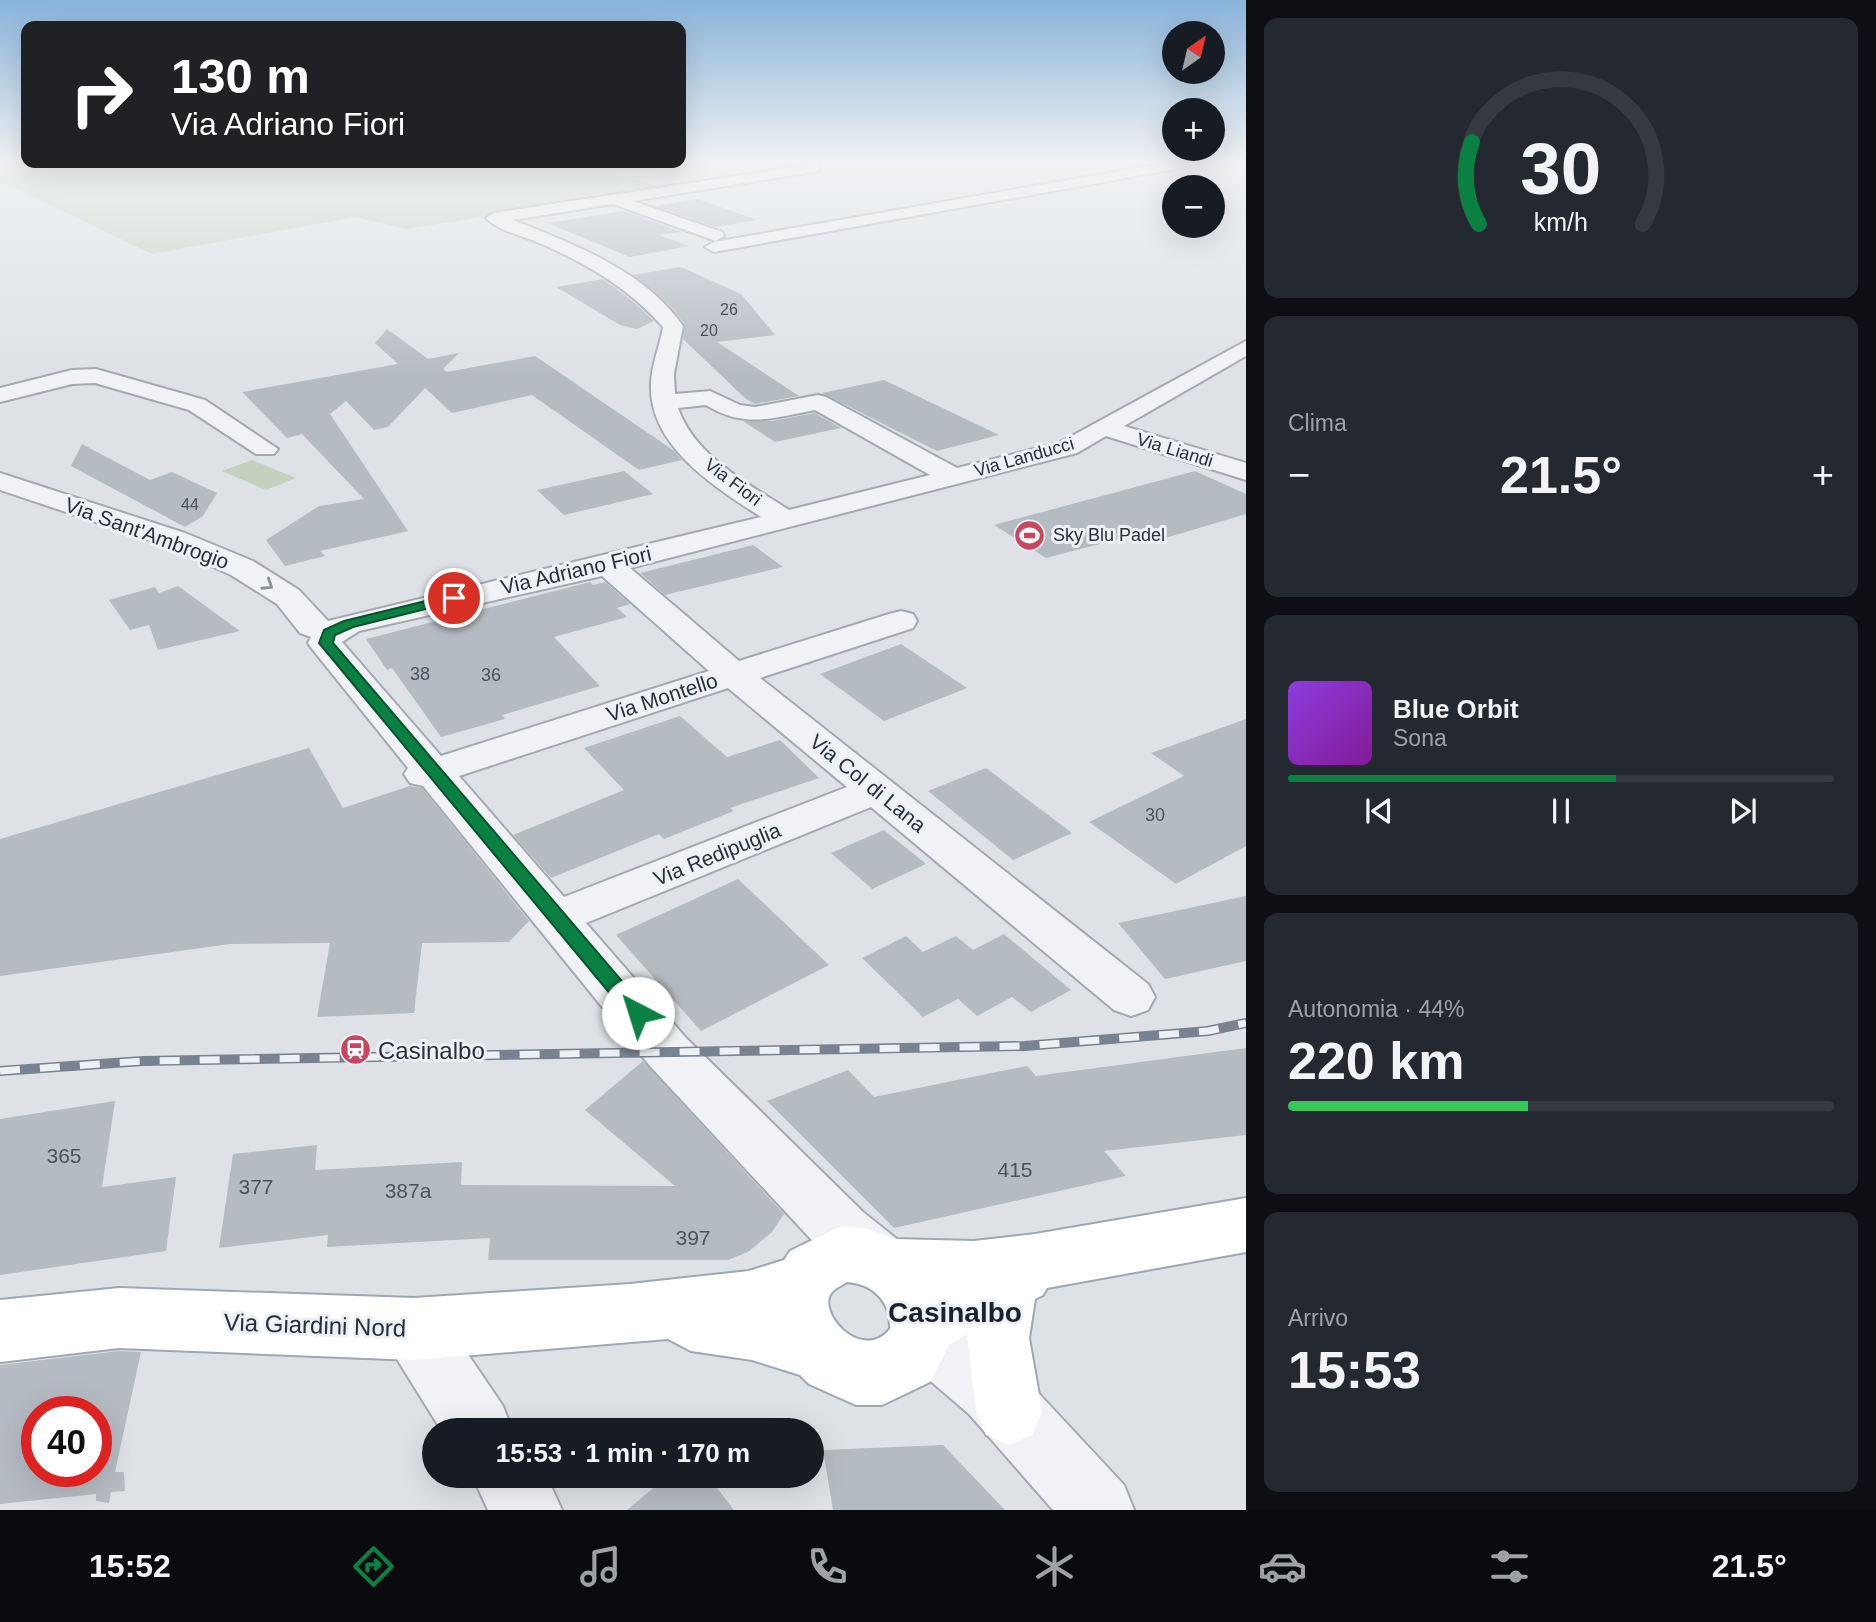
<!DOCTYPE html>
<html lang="it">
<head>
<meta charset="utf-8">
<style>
  :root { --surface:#171b24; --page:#242831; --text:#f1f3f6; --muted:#9ea1a6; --line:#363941; --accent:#0b8043 }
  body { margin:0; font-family:Arial,sans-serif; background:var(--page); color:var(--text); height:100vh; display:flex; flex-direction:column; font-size:26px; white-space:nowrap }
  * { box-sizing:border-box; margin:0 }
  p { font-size:23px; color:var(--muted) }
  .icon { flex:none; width:38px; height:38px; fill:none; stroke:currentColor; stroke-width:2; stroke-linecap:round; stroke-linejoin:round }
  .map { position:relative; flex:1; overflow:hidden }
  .drawer { display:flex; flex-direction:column; gap:18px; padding:18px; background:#0d0f14; width:630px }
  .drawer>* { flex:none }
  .guide { position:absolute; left:21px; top:21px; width:665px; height:147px; border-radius:14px; box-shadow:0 7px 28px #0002; background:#202124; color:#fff; overflow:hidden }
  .needle { width:46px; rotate:34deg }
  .controls { position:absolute; left:1162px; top:21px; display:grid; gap:14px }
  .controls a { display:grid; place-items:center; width:63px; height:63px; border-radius:50%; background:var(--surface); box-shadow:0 7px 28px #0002; font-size:35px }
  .speed { position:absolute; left:21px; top:1396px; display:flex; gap:14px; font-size:35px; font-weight:700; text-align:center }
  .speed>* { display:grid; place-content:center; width:91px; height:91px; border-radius:50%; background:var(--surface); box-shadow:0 7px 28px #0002; line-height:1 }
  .speed .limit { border:10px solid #d22; background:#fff; color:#111 }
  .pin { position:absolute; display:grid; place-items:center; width:60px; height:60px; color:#fff; margin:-30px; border:4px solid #fff; border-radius:50%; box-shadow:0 2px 7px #0007 }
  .me { position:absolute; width:77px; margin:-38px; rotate:320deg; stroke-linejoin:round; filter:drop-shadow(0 0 5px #0008) }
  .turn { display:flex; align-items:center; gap:24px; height:147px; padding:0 35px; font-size:32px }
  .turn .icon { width:91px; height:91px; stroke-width:2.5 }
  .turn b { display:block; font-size:49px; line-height:60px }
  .big { font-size:52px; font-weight:800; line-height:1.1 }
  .drawer .card { flex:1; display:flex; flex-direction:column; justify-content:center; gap:10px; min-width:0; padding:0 24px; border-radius:14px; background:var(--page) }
  .drawer .dial { align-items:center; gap:0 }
  .dial svg { height:182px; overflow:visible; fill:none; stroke:var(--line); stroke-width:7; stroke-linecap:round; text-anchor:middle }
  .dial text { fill:var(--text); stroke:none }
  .song { display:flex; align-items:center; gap:21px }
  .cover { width:84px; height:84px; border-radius:10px; background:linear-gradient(135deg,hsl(270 70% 55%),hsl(290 70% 35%)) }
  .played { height:7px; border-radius:4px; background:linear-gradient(90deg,var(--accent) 60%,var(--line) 60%) }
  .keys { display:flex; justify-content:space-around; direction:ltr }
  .heat { display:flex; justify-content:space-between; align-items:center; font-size:38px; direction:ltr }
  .charge { height:10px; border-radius:5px; background:linear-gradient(90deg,#34c759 44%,var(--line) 0) }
  .trip { position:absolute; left:422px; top:1418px; width:402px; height:70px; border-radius:35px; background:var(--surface); box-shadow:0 7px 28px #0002; font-weight:800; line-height:70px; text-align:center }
  .menu { display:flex; height:112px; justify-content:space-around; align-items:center; background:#090b0e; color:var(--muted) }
  .menu .icon { width:49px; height:49px }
  .menu .current { color:var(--accent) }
  .menu b { font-size:32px; color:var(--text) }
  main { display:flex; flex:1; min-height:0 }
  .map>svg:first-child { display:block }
  .green { fill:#c4d1bf }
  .building { fill:#b5bbc3; fill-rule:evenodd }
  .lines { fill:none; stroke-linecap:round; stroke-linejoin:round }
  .minor-casing { stroke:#a4a9b1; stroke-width:4 }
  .major-casing { stroke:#9ea7b2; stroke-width:4 }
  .minor { fill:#f0f2f5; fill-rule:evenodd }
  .major { fill:#fff; fill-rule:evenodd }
  .rail-casing { stroke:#788290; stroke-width:10 }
  .rail { stroke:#edf1f5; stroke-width:7; stroke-dasharray:20; stroke-linecap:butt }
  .oneway { stroke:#8c9199 }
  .route { fill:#0b8043; stroke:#07532c; stroke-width:2 }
  .labels { text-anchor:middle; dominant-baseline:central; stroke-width:6; stroke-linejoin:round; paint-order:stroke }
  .far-number-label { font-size:16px; fill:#4b535e }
  .far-street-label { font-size:18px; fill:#28303d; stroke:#edf1f5 }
  .far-poi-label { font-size:18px; fill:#28303d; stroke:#edf1f5; text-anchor:start }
  .number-label { font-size:18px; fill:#4b535e }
  .street-label { font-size:21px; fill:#28303d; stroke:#edf1f5 }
  .near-number-label { font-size:21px; fill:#4b535e }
  .near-poi-label { font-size:24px; fill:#28303d; stroke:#edf1f5; text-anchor:start }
  .near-street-label { font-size:24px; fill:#28303d; stroke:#edf1f5 }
  .near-quarter-label { font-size:28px; font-weight:bold; fill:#1a222e; stroke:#edf1f5 }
</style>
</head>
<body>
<main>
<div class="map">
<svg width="1246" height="1510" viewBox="0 0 1246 1510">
  <rect width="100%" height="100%" fill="#dee2e7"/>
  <path class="green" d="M 0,162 L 324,163 L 356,167 L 362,163 L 581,163 L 663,188 L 407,229 L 355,217 L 152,254 L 0,181 Z
    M 252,460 L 296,478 L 266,490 L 222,471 Z"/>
  <path class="building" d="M 698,199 L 757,220 L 715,227 L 655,206 Z
    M 624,211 L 682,232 L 658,235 L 689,246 L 630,257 L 547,223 Z
    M 681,267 L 741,294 L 775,335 L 717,342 L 799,396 L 755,404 L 746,399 L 683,339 L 685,324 L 669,305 L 633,275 Z
    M 603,279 L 635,303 L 654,321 L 637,329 L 620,325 L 556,287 Z
    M 387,329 L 428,359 L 459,353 L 443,369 L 447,372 L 535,356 L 673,450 L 682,460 L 639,470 L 532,395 L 452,413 L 425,388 L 388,427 L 374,430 L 346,401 L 330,414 L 408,531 L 320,551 L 325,556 L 285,566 L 266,540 L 319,506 L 364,499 L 302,434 L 287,438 L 242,392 L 398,364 L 375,343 Z
    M 884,380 L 999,435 L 937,451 L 822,393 Z
    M 815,413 L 841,428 L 775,442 L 743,421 L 772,421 Z
    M 82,444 L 150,480 L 172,472 L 217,493 L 203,516 L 185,527 L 71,466 Z
    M 624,471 L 653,494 L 564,515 L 537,490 Z
    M 1195,471 L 1246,494 L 1246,514 L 1149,543 L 1134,535 L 1046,558 L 994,525 Z
    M 753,545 L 783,567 L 665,595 L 640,573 Z
    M 590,582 L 593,585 L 605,582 L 630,604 L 617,608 L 627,617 L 554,637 L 600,686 L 502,715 L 505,719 L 441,737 L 392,668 L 387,670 L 366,639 Z
    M 178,586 L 240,631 L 158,650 L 149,625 L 130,630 L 109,600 L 155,587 L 159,593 Z
    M 901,644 L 967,688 L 884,721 L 820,674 Z
    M 680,716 L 727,757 L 780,740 L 819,778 L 730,808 L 734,811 L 664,839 L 659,834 L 551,878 L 513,835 L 624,790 L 584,748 Z
    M 1246,719 L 1246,846 L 1176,884 L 1089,822 L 1184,776 L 1151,753 Z
    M 309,748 L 343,808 L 410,786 L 422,788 L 529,921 L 509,942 L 422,943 L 414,1013 L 317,1017 L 330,943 L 230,944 L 0,976 L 0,839 Z
    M 986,768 L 1072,833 L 1013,860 L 928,791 Z
    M 884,830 L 926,864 L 872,889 L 831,853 Z
    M 738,879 L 829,965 L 701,1031 L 616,935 Z
    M 1246,896 L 1246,961 L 1165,979 L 1118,923 Z
    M 1004,934 L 1071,990 L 1031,1012 L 1012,997 L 977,1016 L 958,999 L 923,1017 L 862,958 L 906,936 L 923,952 L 956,936 L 973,950 Z
    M 1246,1048 L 1246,1135 L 1104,1151 L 1126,1176 L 894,1228 L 767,1101 L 848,1070 L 874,1097 L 1027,1066 L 1036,1076 Z
    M 643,1061 L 784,1214 L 772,1232 L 748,1252 L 728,1260 L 488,1260 L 490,1238 L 327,1247 L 328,1235 L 219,1248 L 233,1154 L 317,1145 L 315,1170 L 462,1162 L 461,1185 L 675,1186 L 585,1110 Z
    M 115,1101 L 102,1187 L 176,1177 L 166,1251 L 0,1275 L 0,1119 Z
    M 119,1351 L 141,1352 L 115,1472 L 124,1472 L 125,1491 L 111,1492 L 109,1503 L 96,1501 L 96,1494 L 0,1504 L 0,1365 ZM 37,1412 L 96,1412 L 96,1472 L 37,1472 Z
    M 943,1445 L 1005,1510 L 833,1510 L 823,1450 Z
    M 669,1475 L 707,1475 L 734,1510 L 627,1510 Z"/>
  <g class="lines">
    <defs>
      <path id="minor" d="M 1171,162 L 1199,162 L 1192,166 L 714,252 L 705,247 L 714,242 Z
        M 814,164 L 819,165 L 819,171 L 633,201 L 722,232 L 724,236 L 716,241 L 613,204 L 513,220 C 573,244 644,270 683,326 L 674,374 L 675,394 L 710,391 L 740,405 L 755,407 L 818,395 L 826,397 L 957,468 L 1059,443 L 1246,341 L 1246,356 L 1124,426 L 1246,463 L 1246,480 L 1106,436 L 1077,453 L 630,568 L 739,661 L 889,614 L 901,611 L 913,614 L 917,621 L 913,628 L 760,678 L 1148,984 L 1155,997 L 1148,1010 L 1131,1016 L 1114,1010 L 871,807 L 586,923 L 686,1038 L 863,1212 L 898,1240 L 907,1260 L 898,1280 L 877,1288 L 856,1280 L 821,1250 L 650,1066 L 423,786 L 410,783 L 404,774 L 408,768 L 313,650 L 308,643 L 311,637 L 300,633 L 277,604 L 231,575 L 165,545 L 0,490 L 0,473 L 185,533 L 253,561 L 299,590 L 328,621 L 761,517 C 717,488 649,447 651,385 C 651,365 660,346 663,327 C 630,289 589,265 544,245 C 527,237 498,231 486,218 L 494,213 ZM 706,405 C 745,429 772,418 815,410 L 930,475 L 789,510 C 749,484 695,457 678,408 ZM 602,576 L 709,671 L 441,756 L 342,642 L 359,631 ZM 728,688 L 847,787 L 564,897 L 459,776 Z
        M 96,369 L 205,400 L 278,449 L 274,454 L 256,454 L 189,410 L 95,383 L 72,384 L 0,402 L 0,388 L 72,370 Z
        M 414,1298 L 436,1307 L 503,1406 L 512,1430 L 441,1430 L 392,1351 L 383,1329 L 392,1307 Z
        M 921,1301 L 943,1310 L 968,1327 L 1015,1368 L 1124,1485 L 1134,1510 L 1053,1510 L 969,1414 L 899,1354 L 890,1332 L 899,1310 Z
        M 472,1475 L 546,1475 L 562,1510 L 488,1510 Z"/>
      <path id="major" d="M 1246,1198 L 1246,1252 L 1047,1288 L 1043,1295 L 1035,1299 L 1029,1338 L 1042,1412 L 1032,1435 L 1009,1445 L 986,1435 L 976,1412 L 967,1334 L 949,1345 L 930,1382 L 882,1405 L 856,1405 L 809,1384 L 800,1375 L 752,1360 L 691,1351 L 668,1339 L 414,1360 L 119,1348 L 0,1362 L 0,1300 L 119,1288 L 414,1298 L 630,1284 L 749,1271 L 784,1260 L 790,1251 L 841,1226 L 868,1229 L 895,1239 L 974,1241 L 1035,1234 ZM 847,1282 C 874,1284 891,1302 890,1329 C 862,1364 813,1310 833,1291 C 837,1287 843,1285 847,1282 Z"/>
    </defs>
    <use href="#minor" class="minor-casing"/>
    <use href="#major" class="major-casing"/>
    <use href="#minor" class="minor"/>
    <use href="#major" class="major"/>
    <defs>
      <path id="rail" d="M 0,1071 L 143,1061 L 1025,1046 L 1208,1031 L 1246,1023"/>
    </defs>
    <use href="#rail" class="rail-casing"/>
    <use href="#rail" class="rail"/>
  </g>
  <defs><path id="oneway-chevron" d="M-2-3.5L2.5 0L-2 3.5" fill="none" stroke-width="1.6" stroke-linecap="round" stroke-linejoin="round" transform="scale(1.75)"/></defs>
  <use class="oneway" href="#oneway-chevron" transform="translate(268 585) rotate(33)"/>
  <linearGradient id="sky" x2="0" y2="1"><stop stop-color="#89b3da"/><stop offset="0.43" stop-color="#f0f2f4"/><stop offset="1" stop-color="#f0f2f4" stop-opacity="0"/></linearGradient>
  <rect width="1246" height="373" fill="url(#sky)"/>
  <path class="route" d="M 454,594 L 458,596 L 458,601 L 353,627 L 335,635 L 333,643 L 645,1008 L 648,1013 L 645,1019 L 631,1019 L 319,643 L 324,630 L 344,621 Z"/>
  <defs>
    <symbol id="stadium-disc" viewBox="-11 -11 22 22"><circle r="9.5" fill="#c94660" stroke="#edf1f5"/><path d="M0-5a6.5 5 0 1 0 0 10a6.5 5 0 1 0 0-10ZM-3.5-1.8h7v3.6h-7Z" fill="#fff"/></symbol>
    <symbol id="station-disc" viewBox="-11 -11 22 22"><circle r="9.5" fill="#c94660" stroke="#edf1f5"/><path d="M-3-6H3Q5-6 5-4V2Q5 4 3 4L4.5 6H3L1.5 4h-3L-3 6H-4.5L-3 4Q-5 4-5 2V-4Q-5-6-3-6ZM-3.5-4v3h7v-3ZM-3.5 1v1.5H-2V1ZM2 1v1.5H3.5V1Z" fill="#fff"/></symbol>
  </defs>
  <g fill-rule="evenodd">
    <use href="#stadium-disc" x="1012" y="518" width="35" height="35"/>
    <use href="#station-disc" x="338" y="1032" width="35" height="35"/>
  </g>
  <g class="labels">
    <g class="far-number-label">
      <text x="729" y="309">26</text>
      <text x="709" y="330">20</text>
      <text x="190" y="504">44</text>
    </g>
    <g class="far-street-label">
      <text transform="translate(1175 450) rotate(17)">Via Liandi</text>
      <text transform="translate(1024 457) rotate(-16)">Via Landucci</text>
      <text transform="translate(733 482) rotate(37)">Via Fiori</text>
    </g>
    <g class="far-poi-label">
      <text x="1053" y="535">Sky Blu Padel</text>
    </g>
    <g class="number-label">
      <text x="420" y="674">38</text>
      <text x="491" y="675">36</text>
      <text x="1155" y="815">30</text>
    </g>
    <g class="street-label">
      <text transform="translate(147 533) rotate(20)">Via Sant'Ambrogio</text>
      <text transform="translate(576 570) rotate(-13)">Via Adriano Fiori</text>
      <text transform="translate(662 697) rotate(-18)">Via Montello</text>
      <text transform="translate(868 783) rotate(39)">Via Col di Lana</text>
      <text transform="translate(717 854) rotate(-22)">Via Redipuglia</text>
    </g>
    <g class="near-number-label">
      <text x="64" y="1155">365</text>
      <text x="1015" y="1169">415</text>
      <text x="256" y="1186">377</text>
      <text x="408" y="1190">387a</text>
      <text x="693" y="1237">397</text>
    </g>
    <g class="near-poi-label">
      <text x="378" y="1050">Casinalbo</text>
    </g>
    <g class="near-street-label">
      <text transform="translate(315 1325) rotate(2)">Via Giardini Nord</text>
    </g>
    <g class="near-quarter-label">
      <text x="955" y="1312">Casinalbo</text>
    </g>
  </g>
</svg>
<div class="controls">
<a><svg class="needle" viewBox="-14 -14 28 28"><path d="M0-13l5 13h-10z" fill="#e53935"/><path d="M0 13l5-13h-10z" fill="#9ea1a6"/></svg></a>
<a>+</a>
<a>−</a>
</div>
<div class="speed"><div class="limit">40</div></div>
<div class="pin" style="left:454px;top:598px;background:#d93025"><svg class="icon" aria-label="arrive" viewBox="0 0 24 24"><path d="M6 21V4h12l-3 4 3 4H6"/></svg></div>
<svg class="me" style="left:638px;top:1013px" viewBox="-20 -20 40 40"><circle r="19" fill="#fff"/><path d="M0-13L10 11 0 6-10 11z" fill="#0b8043"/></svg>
<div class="trip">15:53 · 1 min · 170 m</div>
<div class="guide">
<div class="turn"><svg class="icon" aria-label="right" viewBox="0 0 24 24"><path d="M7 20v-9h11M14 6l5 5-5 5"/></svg><div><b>130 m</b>Via Adriano Fiori</div></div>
</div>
</div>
<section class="drawer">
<div class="card dial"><svg viewBox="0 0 100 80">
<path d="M14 69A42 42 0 1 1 86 69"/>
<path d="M14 69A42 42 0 0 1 11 33" stroke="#0b8043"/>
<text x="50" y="56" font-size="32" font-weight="700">30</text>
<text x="50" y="72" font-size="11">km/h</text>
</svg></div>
<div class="card"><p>Clima</p>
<div class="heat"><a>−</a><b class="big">21.5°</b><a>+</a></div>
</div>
<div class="card">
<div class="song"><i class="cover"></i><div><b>Blue Orbit</b><p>Sona</p></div></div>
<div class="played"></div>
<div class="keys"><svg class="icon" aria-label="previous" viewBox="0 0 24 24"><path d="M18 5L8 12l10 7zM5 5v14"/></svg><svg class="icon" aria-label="pause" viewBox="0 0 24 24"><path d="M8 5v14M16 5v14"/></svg><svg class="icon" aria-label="next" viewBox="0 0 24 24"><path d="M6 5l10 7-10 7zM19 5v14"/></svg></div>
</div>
<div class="card"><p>Autonomia · 44%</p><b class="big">220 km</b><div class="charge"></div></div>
<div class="card"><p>Arrivo</p><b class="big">15:53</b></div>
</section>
</main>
<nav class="menu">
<b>15:52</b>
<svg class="icon current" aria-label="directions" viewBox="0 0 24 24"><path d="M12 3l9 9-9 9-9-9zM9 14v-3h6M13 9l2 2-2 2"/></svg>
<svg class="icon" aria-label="music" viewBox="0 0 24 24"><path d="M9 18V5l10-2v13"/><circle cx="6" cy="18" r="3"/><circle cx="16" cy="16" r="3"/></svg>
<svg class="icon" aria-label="phone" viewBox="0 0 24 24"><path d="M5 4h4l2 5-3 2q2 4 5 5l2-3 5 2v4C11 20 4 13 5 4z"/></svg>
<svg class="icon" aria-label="climate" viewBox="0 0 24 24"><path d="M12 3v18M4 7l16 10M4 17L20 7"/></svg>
<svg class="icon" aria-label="car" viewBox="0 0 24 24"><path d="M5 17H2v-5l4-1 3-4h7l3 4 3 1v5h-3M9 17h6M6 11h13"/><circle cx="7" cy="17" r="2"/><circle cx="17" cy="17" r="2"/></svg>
<svg class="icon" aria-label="filters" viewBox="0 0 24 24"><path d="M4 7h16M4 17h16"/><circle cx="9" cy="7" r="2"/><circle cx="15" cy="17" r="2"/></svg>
<b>21.5°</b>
</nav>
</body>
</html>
